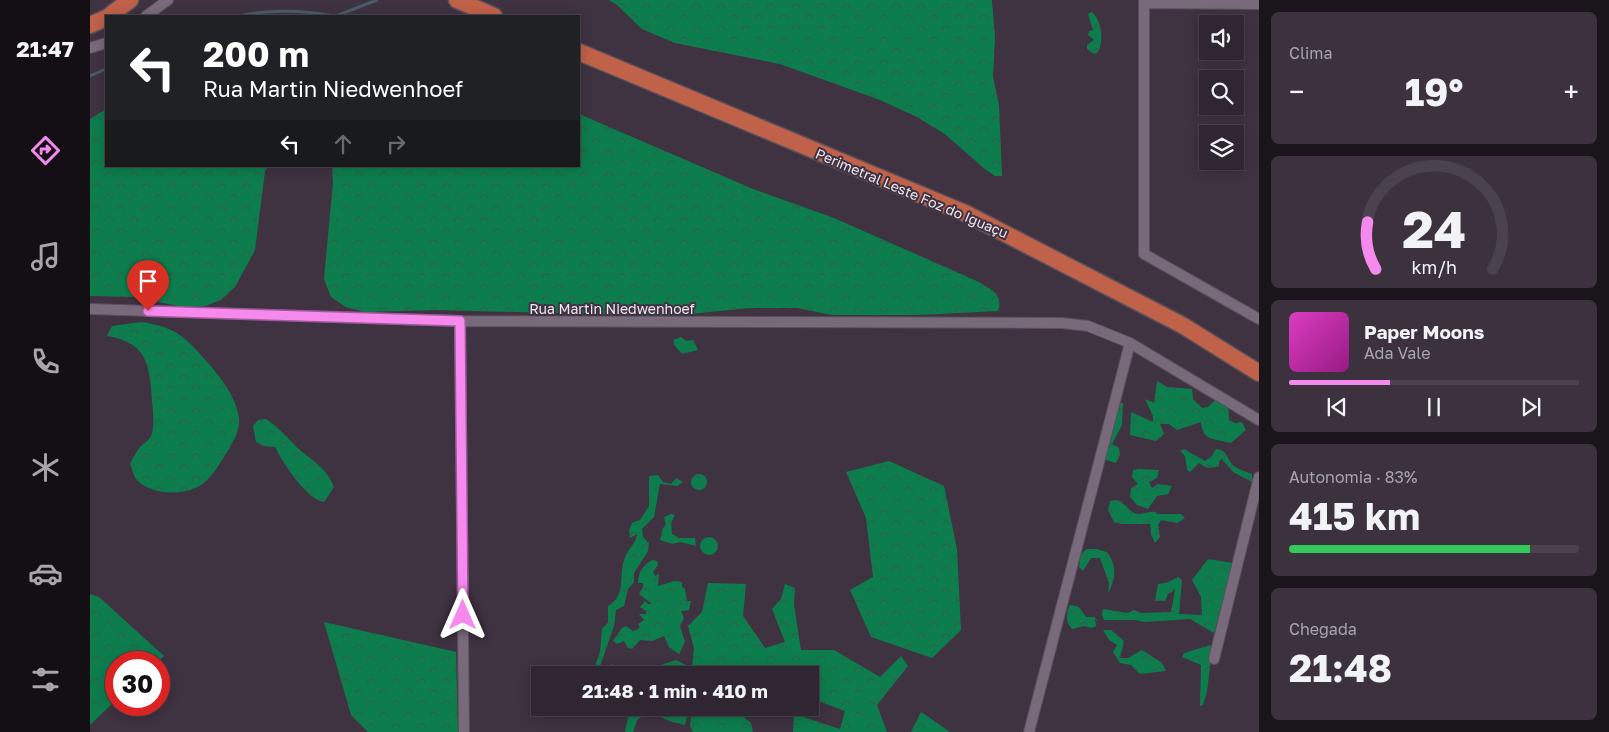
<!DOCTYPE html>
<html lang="pt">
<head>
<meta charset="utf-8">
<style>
  :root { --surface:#2f2631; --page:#3b323d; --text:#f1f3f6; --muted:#a7a5ab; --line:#4a434d; --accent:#f689ee }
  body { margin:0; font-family:"Golos Text",sans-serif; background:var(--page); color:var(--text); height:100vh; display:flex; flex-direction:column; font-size:19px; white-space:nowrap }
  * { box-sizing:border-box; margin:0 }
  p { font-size:16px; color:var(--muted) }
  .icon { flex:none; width:28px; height:28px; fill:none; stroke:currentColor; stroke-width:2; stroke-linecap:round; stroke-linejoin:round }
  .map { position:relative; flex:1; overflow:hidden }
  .details { display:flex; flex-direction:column; gap:12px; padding:12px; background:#1a151b; width:350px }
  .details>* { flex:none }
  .guide { position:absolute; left:15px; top:15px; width:475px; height:152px; border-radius:0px; box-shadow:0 2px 12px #0003,0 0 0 1px var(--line); background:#202124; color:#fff; overflow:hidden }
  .controls { position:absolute; left:1109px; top:15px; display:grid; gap:10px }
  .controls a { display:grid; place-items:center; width:45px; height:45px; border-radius:0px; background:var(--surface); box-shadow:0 2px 12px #0003,0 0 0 1px var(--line); font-size:25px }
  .speed { position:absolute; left:15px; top:651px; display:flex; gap:10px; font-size:25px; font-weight:700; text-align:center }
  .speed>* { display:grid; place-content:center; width:65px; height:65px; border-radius:50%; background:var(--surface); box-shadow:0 2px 12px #0003,0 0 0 1px var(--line); line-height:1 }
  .speed .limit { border:8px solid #d22; background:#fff; color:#111 }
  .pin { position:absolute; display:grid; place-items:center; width:42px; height:42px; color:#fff; margin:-51px -21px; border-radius:50% 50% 50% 0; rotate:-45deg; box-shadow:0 0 5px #0007 }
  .pin .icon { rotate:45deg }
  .me { position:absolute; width:55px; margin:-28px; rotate:0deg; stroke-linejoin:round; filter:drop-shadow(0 0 4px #0008) }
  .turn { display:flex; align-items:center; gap:18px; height:105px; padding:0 15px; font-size:22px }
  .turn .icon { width:65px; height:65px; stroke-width:2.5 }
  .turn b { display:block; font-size:35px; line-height:42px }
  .lanes { display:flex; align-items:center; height:48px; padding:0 15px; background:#0003; justify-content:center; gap:25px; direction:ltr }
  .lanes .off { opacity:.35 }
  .big { font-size:38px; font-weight:700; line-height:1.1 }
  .details .card { flex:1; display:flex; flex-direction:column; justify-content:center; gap:8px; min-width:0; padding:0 18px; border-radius:8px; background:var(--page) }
  .details .dial { align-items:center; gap:0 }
  .dial svg { height:130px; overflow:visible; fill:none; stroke:var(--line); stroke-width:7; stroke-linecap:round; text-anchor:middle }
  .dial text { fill:var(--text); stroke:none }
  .song { display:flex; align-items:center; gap:15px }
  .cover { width:60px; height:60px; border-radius:8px; background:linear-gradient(135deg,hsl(310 70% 55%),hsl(310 70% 35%)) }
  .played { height:5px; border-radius:2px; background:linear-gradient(90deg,var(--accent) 35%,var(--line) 35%) }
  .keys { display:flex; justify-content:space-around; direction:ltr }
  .heat { display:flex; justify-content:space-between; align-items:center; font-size:28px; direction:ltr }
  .charge { height:8px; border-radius:4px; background:linear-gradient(90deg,#34c759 83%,var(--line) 0) }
  .trip { position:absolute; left:441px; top:666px; width:288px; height:50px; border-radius:0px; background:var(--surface); box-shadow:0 2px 12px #0003,0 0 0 1px var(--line); font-weight:700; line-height:50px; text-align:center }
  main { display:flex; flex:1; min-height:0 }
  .menu { display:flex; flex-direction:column; width:90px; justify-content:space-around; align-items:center; background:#130f14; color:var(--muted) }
  .menu .icon { width:35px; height:35px }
  .menu .active { color:var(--accent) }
  .menu b { font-size:22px; color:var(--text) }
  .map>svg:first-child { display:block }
  .forest { fill:url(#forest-crowns) }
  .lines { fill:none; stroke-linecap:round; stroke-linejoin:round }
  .stream { stroke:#4a5b6a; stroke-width:3 }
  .minor-casing { stroke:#5a4f5b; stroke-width:12 }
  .trunk-casing { stroke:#5a4f5b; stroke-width:19 }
  .minor { stroke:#786a7b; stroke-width:10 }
  .trunk { stroke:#c0614a; stroke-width:16 }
  .route-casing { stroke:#a0599b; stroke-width:12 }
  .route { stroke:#f689ee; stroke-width:9 }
  .labels { text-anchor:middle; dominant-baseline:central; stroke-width:4; stroke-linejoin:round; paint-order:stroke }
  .street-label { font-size:14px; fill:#efe6f0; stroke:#3f3241 }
</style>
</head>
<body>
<main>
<nav class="menu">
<b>21:47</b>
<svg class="icon active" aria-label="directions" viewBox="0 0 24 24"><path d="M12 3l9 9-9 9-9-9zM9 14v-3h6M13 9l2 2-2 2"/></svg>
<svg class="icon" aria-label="music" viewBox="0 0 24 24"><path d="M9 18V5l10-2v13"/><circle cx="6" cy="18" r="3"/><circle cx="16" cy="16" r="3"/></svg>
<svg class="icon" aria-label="phone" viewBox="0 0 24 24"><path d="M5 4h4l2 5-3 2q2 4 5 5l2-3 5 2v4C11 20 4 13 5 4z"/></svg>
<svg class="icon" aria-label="climate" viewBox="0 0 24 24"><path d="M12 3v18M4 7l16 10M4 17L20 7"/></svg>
<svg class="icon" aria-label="car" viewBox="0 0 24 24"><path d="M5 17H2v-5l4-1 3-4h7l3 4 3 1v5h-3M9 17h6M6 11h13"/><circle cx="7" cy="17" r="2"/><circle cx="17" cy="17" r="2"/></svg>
<svg class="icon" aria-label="filters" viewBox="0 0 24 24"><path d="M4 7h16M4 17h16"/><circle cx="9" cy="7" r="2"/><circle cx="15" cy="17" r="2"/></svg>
</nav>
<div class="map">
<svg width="1169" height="732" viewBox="0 0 1169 732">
  <defs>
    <pattern id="forest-crowns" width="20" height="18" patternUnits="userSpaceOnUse" patternTransform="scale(1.25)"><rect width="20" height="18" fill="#0d7d4d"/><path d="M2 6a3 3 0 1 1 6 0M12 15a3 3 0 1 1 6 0" fill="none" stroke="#2a614a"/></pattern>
  </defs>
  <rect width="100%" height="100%" fill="#3f3241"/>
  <path class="forest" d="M 519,0 L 902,0 L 905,37 L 903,77 L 909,105 L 912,176 L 905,176 L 896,170 L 856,135 L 827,117 L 790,100 L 690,64 L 585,43 L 552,29 L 527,5 Z
    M 1002,12 C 1012,22 1014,40 1008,52 L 1004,54 L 997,49 L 997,45 L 1004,40 L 998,35 L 999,31 L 1003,30 L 998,14 Z
    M 16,109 L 16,166 L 178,166 L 175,171 L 165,250 L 145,287 L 131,300 L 115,306 L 97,308 L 46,297 L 0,296 L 0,119 Z
    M 489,114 L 663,189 L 744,218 L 889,282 C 903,291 913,294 908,311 L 829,315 L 742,315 L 707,308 L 659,308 L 581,316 L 346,310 L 274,312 L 256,307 L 241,297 L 234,279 L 243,182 L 242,166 L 489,166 Z
    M 52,322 C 88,328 95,337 118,363 C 131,378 147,398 149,419 C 150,430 143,442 138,451 C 131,461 125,473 115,482 C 100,496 63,496 48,481 C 44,478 42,469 40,464 C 43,458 46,452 50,447 C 53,444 59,440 61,436 C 65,426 63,411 62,401 C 60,365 57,342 17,336 L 22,326 Z
    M 591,337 L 596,341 L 603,340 L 608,350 L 592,354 L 584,345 L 583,340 Z
    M 1067,381 L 1077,387 L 1102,389 L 1103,399 L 1112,408 L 1118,407 L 1128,397 L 1138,405 L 1139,420 L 1145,423 L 1152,422 L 1156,430 L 1141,443 C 1124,438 1113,442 1111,422 L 1087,430 L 1079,424 L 1070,424 L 1074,434 L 1066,441 L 1040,435 L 1041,412 L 1063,422 L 1063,416 L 1055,399 L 1064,403 Z
    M 1033,403 L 1032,425 L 1022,444 L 1029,448 L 1030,455 L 1026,463 L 1016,460 L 1017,432 L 1023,429 L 1021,418 L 1026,404 Z
    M 176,419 C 190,428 198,439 210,450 C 224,462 237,469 244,487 L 234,502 C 216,499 193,463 185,447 L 173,446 L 166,442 L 163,426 L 168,420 Z
    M 1094,449 L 1115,461 L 1122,456 L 1126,449 C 1138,450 1136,458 1143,465 C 1146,469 1157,472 1162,474 L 1162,482 L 1143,472 L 1132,459 L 1129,461 L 1129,466 C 1121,469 1115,468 1109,463 L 1100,472 L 1097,470 L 1095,456 L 1090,451 Z
    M 799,461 L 854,486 L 867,549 L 871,630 L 842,658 L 781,637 L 760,590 L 783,577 L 776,518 L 756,472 Z
    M 1049,469 L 1069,470 L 1067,478 L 1059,482 L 1062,488 L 1068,484 L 1082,486 L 1078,494 L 1067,496 L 1058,509 L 1047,505 L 1040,497 L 1041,488 L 1048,484 L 1042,477 L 1043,470 Z
    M601 482a8 8 0 1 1 16 0a8 8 0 1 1-16 0Z
    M 568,475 L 573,482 L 581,484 L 586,478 L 593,482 L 587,486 L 570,484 L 564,517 L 552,529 L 553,537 L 559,543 L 558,551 L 544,573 L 544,582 L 538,589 L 534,606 L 526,610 L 524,626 L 507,675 L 502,675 L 510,652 L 512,629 L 518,622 L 518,606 C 538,595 527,572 536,555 C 540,547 546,543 547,534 L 540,538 L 539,530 L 542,523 L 550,520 L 559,506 L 559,476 Z
    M 1027,500 C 1036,503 1040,514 1049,514 C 1055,514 1060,511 1066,512 L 1067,514 L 1091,514 L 1095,518 L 1087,523 L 1071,520 L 1068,525 L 1070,537 L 1065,543 L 1061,534 L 1060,524 L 1032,524 L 1024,522 L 1018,510 L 1020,501 Z
    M 581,514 L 585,515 L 581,523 L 582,534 L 589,538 L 605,538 L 606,546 L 590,542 L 582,544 L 570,540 L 573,528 L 576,525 L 574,517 Z
    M610 546a9 9 0 1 1 18 0a9 9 0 1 1-18 0Z
    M 1006,549 L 1017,552 C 1027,565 1026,580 1018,593 L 1019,583 L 1010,558 L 1001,558 L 993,571 L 989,567 L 991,554 L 997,549 Z
    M 1118,559 L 1143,563 L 1124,633 L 1100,619 L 1054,622 L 1045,620 L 1014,620 L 1012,615 L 1013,609 L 1038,613 L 1044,610 L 1051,613 L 1081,612 L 1085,590 L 1078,594 L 1075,601 L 1065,601 L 1068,584 L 1079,582 L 1088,577 L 1092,580 L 1089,614 L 1112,615 L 1111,597 L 1102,580 Z
    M 563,560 L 567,561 L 568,565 L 563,572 L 565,576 L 569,574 L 568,586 L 584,581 L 592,582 L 592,587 L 595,589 L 597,601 L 601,601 L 599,610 L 591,611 L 594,618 L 590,626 L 595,642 L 589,654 L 579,647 L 574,636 L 562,641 L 550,640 L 542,649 L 538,648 L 534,641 L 527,644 L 523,641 L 532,628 L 536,626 L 543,631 L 547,630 L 550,627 L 548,624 L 554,620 L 549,614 L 556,614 L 556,611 L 550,607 L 555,601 L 558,604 L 562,604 L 549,594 L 553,587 L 553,583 L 548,583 C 548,572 553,564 563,560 Z
    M 618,583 L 656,584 L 653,616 L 675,648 L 695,642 L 682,609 L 691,599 L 695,584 L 705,588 L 704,605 L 711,650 L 744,650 L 790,677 L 811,656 L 818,666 L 787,705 L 797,732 L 703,732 L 704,714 L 750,729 L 755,711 L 720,698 L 720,675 L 553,675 L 571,665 L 586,660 L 602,668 L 604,648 L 598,626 L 612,612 Z
    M 0,594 L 9,597 L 74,656 L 67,662 L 26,662 L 26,700 L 0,725 Z
    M 980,605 L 989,607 L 996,617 L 1004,617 L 1010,622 L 1005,619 L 1006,626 L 1002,628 L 994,626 L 982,629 C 975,622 976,613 980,605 Z
    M 234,622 L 366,652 L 368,732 L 278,732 L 261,715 Z
    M 1013,630 L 1021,630 L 1034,641 L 1030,658 L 1038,658 L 1052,650 L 1072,663 L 1076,671 L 1050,674 L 1041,665 L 1030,663 L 1023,652 L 1027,645 L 1019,640 Z
    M 1120,645 L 1122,649 L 1117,692 L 1113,705 L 1110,706 L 1111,665 L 1092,657 L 1094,653 Z
    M 522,664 L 531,669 L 533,675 L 516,675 Z
    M 531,708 L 555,708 L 554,715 L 547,720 L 543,732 L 535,732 L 540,709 Z
    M 562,708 L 599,708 L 595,725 C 582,722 569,719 562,708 Z
    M 602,708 L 649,708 L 647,712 L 661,723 L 663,732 L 603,732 L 600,726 Z
    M 831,712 L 860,732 L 821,732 Z"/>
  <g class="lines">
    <path class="stream" d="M 149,16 C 181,9 213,10 245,16
      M 246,16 L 287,0
      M 0,76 L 16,69"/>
    <defs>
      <path id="minor" d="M 1054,0 L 1054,254 L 1169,319
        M 1054,3 L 1169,4
        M 56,16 L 78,0
        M 0,48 L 16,43
        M 0,309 L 370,321 L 972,323 L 998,326 L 1040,343 L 1169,420
        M 370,321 L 374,732
        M 1124,659 L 1169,477
        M 939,732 L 1040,343"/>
      <path id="trunk" d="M 367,0 L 404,16
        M 19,16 L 40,0
        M 0,25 L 16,18
        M 489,52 L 877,214 L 1092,325 L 1169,373"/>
    </defs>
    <use href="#minor" class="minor-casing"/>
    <use href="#trunk" class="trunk-casing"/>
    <use href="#minor" class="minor"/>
    <use href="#trunk" class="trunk"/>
  </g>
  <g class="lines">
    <defs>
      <path id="route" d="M 58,311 L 370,321 L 373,615"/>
    </defs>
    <use href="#route" class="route-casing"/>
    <use href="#route" class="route"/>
  </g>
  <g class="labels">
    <g class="street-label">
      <text transform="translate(822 193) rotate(23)">Perimetral Leste Foz do Iguaçu</text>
      <text x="522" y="308">Rua Martin Niedwenhoef</text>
    </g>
  </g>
</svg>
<div class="controls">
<a><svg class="icon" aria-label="sound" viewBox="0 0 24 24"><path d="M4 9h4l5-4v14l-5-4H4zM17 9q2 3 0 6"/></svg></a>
<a><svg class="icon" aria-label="search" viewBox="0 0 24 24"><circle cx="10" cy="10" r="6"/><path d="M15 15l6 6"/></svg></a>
<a><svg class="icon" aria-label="layers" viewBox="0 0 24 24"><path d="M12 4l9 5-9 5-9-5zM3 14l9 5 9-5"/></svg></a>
</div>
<div class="speed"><div class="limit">30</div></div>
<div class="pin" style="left:58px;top:311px;background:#d93025"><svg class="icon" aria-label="arrive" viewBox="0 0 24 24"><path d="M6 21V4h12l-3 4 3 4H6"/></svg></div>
<svg class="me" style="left:373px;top:615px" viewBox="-20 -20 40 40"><path d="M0-17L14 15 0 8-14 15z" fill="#f689ee" stroke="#fff" stroke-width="4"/></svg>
<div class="trip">21:48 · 1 min · 410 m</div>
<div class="guide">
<div class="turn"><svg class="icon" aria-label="left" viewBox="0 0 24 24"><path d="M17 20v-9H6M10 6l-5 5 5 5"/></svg><div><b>200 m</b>Rua Martin Niedwenhoef</div></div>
<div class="lanes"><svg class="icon" aria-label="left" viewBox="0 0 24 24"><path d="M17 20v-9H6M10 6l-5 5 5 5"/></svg><svg class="icon off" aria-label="ahead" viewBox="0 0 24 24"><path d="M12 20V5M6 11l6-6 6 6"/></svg><svg class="icon off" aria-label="right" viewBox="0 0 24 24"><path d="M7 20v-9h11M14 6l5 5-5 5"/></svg></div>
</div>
</div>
<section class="details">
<div class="card"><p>Clima</p>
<div class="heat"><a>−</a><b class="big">19°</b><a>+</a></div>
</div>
<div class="card dial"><svg viewBox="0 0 100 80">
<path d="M14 69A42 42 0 1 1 86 69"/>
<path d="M14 69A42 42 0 0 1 9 40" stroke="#f689ee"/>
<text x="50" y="56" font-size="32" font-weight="700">24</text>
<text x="50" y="72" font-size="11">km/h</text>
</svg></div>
<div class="card">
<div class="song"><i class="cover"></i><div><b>Paper Moons</b><p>Ada Vale</p></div></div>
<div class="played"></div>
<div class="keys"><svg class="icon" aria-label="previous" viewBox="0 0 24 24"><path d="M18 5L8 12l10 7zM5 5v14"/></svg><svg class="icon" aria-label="pause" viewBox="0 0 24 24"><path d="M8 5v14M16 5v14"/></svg><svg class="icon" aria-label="next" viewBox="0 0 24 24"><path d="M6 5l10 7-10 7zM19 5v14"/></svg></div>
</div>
<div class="card"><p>Autonomia · 83%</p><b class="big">415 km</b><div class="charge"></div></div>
<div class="card"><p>Chegada</p><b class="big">21:48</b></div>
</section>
</main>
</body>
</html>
